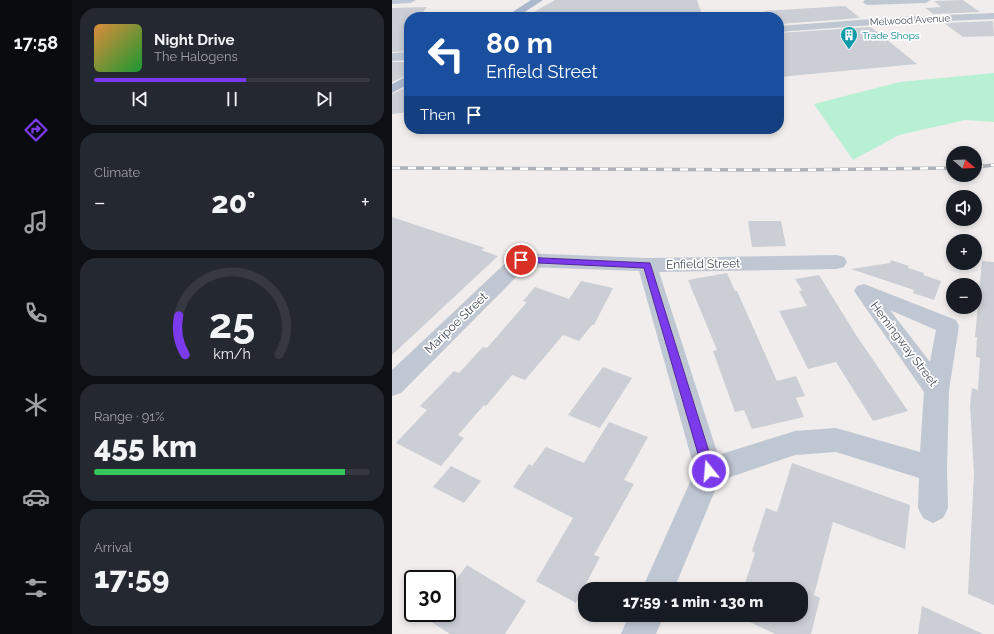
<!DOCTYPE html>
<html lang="en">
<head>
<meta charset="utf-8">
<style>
  :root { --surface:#171b24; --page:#242831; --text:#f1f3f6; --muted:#9ea1a6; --line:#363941; --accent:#7c3aed }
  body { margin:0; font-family:Raleway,sans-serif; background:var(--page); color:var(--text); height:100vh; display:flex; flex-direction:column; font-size:15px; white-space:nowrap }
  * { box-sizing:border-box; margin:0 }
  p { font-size:13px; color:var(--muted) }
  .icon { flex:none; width:22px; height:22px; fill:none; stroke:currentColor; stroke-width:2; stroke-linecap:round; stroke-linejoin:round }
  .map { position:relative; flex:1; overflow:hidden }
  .details { display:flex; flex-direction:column; gap:8px; padding:8px; background:#0d0f14; width:320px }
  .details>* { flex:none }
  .hud { position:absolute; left:12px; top:12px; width:380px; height:122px; border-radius:16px; box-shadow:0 2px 6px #0003; background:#1a4fa0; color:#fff; overflow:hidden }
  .needle { width:26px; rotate:109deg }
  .controls { position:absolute; left:554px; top:146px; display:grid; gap:8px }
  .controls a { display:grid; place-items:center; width:36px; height:36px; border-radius:50%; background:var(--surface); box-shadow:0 2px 6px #0003; font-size:20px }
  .speed { position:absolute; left:12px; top:570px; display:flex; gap:8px; font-size:20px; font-weight:700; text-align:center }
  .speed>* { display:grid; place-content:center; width:52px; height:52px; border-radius:50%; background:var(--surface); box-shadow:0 2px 6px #0003; line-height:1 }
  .speed .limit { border:2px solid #111; border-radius:6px; background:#fff; color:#111 }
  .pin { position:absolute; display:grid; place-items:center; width:34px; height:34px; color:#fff; margin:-17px; border:2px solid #fff; border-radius:50%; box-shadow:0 1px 4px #0007 }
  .me { position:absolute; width:44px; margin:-22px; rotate:343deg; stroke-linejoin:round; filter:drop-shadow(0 0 3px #0008) }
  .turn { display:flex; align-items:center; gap:14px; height:84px; padding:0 16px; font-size:18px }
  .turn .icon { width:52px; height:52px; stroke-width:2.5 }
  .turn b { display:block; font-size:28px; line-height:34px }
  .then { display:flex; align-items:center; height:38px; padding:0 16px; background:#0003; gap:8px; font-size:15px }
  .big { font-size:30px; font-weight:800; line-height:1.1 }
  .details .tile { flex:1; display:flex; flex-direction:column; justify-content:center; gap:6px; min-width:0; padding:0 14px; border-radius:16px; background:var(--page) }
  .details .dial { align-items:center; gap:0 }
  .dial svg { height:104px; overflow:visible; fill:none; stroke:var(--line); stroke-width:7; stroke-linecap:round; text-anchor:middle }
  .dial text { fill:var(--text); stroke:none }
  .song { display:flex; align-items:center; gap:12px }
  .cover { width:48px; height:48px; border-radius:6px; background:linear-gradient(135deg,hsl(30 70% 55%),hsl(130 70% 35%)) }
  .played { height:4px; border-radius:2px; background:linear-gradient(90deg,var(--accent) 55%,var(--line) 55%) }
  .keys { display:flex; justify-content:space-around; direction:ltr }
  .heat { display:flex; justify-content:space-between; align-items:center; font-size:22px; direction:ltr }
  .charge { height:6px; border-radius:3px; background:linear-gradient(90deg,#34c759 91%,var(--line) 0) }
  .trip { position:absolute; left:186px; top:582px; width:230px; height:40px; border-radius:16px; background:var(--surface); box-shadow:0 2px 6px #0003; font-weight:800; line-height:40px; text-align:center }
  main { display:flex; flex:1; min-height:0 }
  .tabs { display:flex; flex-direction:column; width:72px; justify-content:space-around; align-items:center; background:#090b0e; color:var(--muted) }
  .tabs .icon { width:28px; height:28px }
  .tabs .on { color:var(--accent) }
  .tabs b { font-size:18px; color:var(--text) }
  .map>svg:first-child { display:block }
  .green { fill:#b8f0d4 }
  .building { fill:#cbced5 }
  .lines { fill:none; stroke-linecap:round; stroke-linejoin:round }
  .street { fill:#bfc7d3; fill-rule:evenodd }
  .secondary { fill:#bec7d7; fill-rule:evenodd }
  .primary { fill:#abb8cd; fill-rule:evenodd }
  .rail-casing { stroke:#aeb1b7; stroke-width:3.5 }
  .rail { stroke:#fff; stroke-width:2.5; stroke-dasharray:8; stroke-linecap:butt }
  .route { fill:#7c3aed; stroke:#51269a }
  .labels { text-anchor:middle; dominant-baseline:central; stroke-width:3.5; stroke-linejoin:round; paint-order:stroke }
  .far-street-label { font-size:10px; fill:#444e5b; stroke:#fff }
  .far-culture-label { font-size:10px; fill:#0d838f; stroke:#fff; text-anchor:start }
  .street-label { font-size:12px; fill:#444e5b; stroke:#fff }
</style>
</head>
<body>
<main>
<nav class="tabs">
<b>17:58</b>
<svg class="icon on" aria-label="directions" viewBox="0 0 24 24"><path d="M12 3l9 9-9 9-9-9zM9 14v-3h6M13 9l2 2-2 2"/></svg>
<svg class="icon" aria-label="music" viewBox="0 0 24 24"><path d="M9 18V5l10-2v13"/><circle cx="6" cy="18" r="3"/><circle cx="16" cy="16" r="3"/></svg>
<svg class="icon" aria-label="phone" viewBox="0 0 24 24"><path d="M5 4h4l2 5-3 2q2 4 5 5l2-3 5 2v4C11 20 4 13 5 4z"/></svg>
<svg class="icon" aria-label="climate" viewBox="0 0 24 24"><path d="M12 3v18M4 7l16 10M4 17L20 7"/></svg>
<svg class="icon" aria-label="car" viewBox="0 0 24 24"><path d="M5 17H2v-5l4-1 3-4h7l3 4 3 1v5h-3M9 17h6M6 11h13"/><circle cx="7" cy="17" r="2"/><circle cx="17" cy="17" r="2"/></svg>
<svg class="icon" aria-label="filters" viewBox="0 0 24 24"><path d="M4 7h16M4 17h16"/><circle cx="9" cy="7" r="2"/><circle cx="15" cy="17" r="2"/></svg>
</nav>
<section class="details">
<div class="tile">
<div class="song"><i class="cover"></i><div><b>Night Drive</b><p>The Halogens</p></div></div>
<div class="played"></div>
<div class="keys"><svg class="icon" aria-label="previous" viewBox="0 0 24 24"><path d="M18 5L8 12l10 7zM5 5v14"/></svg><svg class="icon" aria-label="pause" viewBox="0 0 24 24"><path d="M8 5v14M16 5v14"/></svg><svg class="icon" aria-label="next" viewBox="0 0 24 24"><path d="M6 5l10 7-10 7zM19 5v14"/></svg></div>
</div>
<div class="tile"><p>Climate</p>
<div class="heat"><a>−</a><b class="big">20°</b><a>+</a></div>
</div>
<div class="tile dial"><svg viewBox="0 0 100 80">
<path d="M14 69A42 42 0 1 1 86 69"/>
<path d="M14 69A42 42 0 0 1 9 39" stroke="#7c3aed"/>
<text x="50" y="56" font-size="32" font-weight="700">25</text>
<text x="50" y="72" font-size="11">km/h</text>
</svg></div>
<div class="tile"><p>Range · 91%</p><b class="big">455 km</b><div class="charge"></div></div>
<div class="tile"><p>Arrival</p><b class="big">17:59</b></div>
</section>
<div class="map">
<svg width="602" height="634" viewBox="0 0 602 634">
  <rect width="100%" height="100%" fill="#f0edec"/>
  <path class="green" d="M 602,73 L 602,122 L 573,120 L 507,135 L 461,160 L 422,104 L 508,82 Z"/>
  <path class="building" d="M 163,0 L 305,0 L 311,17 L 133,17 Z
    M 571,0 L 588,12 L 541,14 L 533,8 L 549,7 L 542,1 Z
    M 453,6 L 468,18 L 387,24 L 387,17 L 377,17 L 372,11 Z
    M 35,7 L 27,17 L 17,17 L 17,51 L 0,52 L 0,8 Z
    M 601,21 L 602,36 L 571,37 L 552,23 Z
    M 479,27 L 525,64 L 387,77 L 387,33 Z
    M 0,62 L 17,62 L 17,74 L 0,82 Z
    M 17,86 L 17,112 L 0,114 L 0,94 Z
    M 0,217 L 93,248 L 89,250 L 106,256 L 0,355 Z
    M 356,221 L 389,221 L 394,246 L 360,247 Z
    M 499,260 L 517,266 L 516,268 L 532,273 L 531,275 L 549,281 L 542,300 L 521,293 L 522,290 L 459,269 L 498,263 Z
    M 590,261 L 602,262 L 602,605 L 576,594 L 582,473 L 578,405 L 580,388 L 586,390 L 588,358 L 584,357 L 585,337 L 583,337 Z
    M 335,273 L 343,291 L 345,291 L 385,381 L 404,376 L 413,396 L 404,398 L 412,417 L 360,429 L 352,410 L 343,412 L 321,351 L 325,350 L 296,280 Z
    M 427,275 L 464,335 L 516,411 L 481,421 L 444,362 L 416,369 L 387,311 L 415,306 L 407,291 L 410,290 L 403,279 Z
    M 189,281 L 221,288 L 202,325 L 200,325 L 187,341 L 171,335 L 133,380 L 120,375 L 94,406 L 92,405 L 66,435 L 72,438 L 49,466 L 4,443 L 35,410 L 28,406 L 62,371 L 67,373 L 91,347 L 95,348 L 135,302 L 131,301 L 143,287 L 177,299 Z
    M 211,367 L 240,378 L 208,428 L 176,415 Z
    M 217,422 L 256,437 L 232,480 L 242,484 L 202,555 L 208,557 L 184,603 L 144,581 L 181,518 L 121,487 L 137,464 L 140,466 L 154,447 L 192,463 Z
    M 400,463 L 518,505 L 513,549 L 441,522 L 422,595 L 428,598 L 419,634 L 383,634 L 343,615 L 409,615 L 409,589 L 351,589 L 363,553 L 360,551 L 374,508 L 385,512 Z
    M 59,466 L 89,481 L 72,503 L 41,487 Z
    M 75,565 L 134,601 L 113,634 L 58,634 L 26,613 L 55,613 L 55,592 Z
    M 530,606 L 591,634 L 526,634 Z"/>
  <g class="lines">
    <path class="street" d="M 473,0 L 539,0 L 534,3 L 476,5 L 473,4 L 471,2 Z
      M 602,13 L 602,19 L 507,23 L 387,32 L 387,26 L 507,17 Z
      M 17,52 L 17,60 L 0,61 L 0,53 Z
      M 129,253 L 255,258 L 445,255 L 452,257 L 455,262 L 452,267 L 445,269 L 267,272 L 326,455 L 403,431 L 444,428 L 528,452 L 532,392 L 462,291 L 465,286 L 472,284 L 564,320 L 567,326 L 557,390 L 555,469 L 556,508 L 551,518 L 541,523 L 531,518 L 526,508 L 527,478 L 444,452 L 403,455 L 327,481 L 282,589 L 250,589 L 303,471 L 247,271 L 134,267 L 9,393 L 0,396 L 0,370 L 122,255 ZM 498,310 L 544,330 L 538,362 Z
      M 237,615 L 272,615 L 264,634 L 229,634 Z"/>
    <path class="secondary" d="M 0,0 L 24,0 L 19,3 L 0,4 Z"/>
    <path class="primary" d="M 139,0 L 151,0 L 125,17 L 113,17 Z
      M 17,75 L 17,84 L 0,93 L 0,84 Z"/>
    <defs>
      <path id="rail" d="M 583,167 L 602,165
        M 0,168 L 395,170 L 561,168"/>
    </defs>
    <use href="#rail" class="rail-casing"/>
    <use href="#rail" class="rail"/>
  </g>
  <path class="route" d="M 129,257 L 258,263 L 323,471 L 321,475 L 317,477 L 313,475 L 311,471 L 252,268 L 126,262 L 126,258 Z"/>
  <defs>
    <symbol id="building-pin" viewBox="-11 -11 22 30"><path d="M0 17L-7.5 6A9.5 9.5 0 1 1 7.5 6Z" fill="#0f9aa8" stroke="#fff"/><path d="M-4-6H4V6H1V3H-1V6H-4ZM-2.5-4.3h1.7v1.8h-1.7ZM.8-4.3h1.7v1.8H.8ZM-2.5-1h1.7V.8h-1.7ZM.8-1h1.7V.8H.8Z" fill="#fff"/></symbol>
  </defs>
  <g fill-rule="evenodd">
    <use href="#building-pin" x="447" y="25" width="20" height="27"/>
  </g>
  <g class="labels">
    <g class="far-street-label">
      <text transform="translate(518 20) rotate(-3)">Melwood Avenue</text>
    </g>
    <g class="far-culture-label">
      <text x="470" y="35">Trade Shops</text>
    </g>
    <g class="street-label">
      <text transform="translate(311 264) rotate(-1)">Enfield Street</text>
      <text transform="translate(64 323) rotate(-44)">Maripoe Street</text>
      <text transform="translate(512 344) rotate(53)">Hemingway Street</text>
    </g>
  </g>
</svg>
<div class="controls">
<a><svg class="needle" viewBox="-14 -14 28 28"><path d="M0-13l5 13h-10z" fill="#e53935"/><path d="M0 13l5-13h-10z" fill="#9ea1a6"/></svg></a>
<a><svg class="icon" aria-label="sound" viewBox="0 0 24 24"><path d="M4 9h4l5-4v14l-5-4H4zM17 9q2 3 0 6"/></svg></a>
<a>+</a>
<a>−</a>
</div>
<div class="speed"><div class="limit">30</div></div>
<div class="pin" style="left:129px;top:260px;background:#d93025"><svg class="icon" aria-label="arrive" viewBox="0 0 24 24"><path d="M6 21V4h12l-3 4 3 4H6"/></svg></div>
<svg class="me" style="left:317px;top:471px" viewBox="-20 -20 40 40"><circle r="17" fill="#7c3aed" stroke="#fff" stroke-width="3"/><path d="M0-11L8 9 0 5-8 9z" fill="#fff"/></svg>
<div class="trip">17:59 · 1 min · 130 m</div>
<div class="hud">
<div class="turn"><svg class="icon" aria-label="left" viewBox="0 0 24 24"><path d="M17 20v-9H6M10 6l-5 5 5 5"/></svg><div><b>80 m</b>Enfield Street</div></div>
<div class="then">Then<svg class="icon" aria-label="arrive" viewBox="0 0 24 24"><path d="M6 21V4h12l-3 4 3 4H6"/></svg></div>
</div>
</div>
</main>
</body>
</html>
